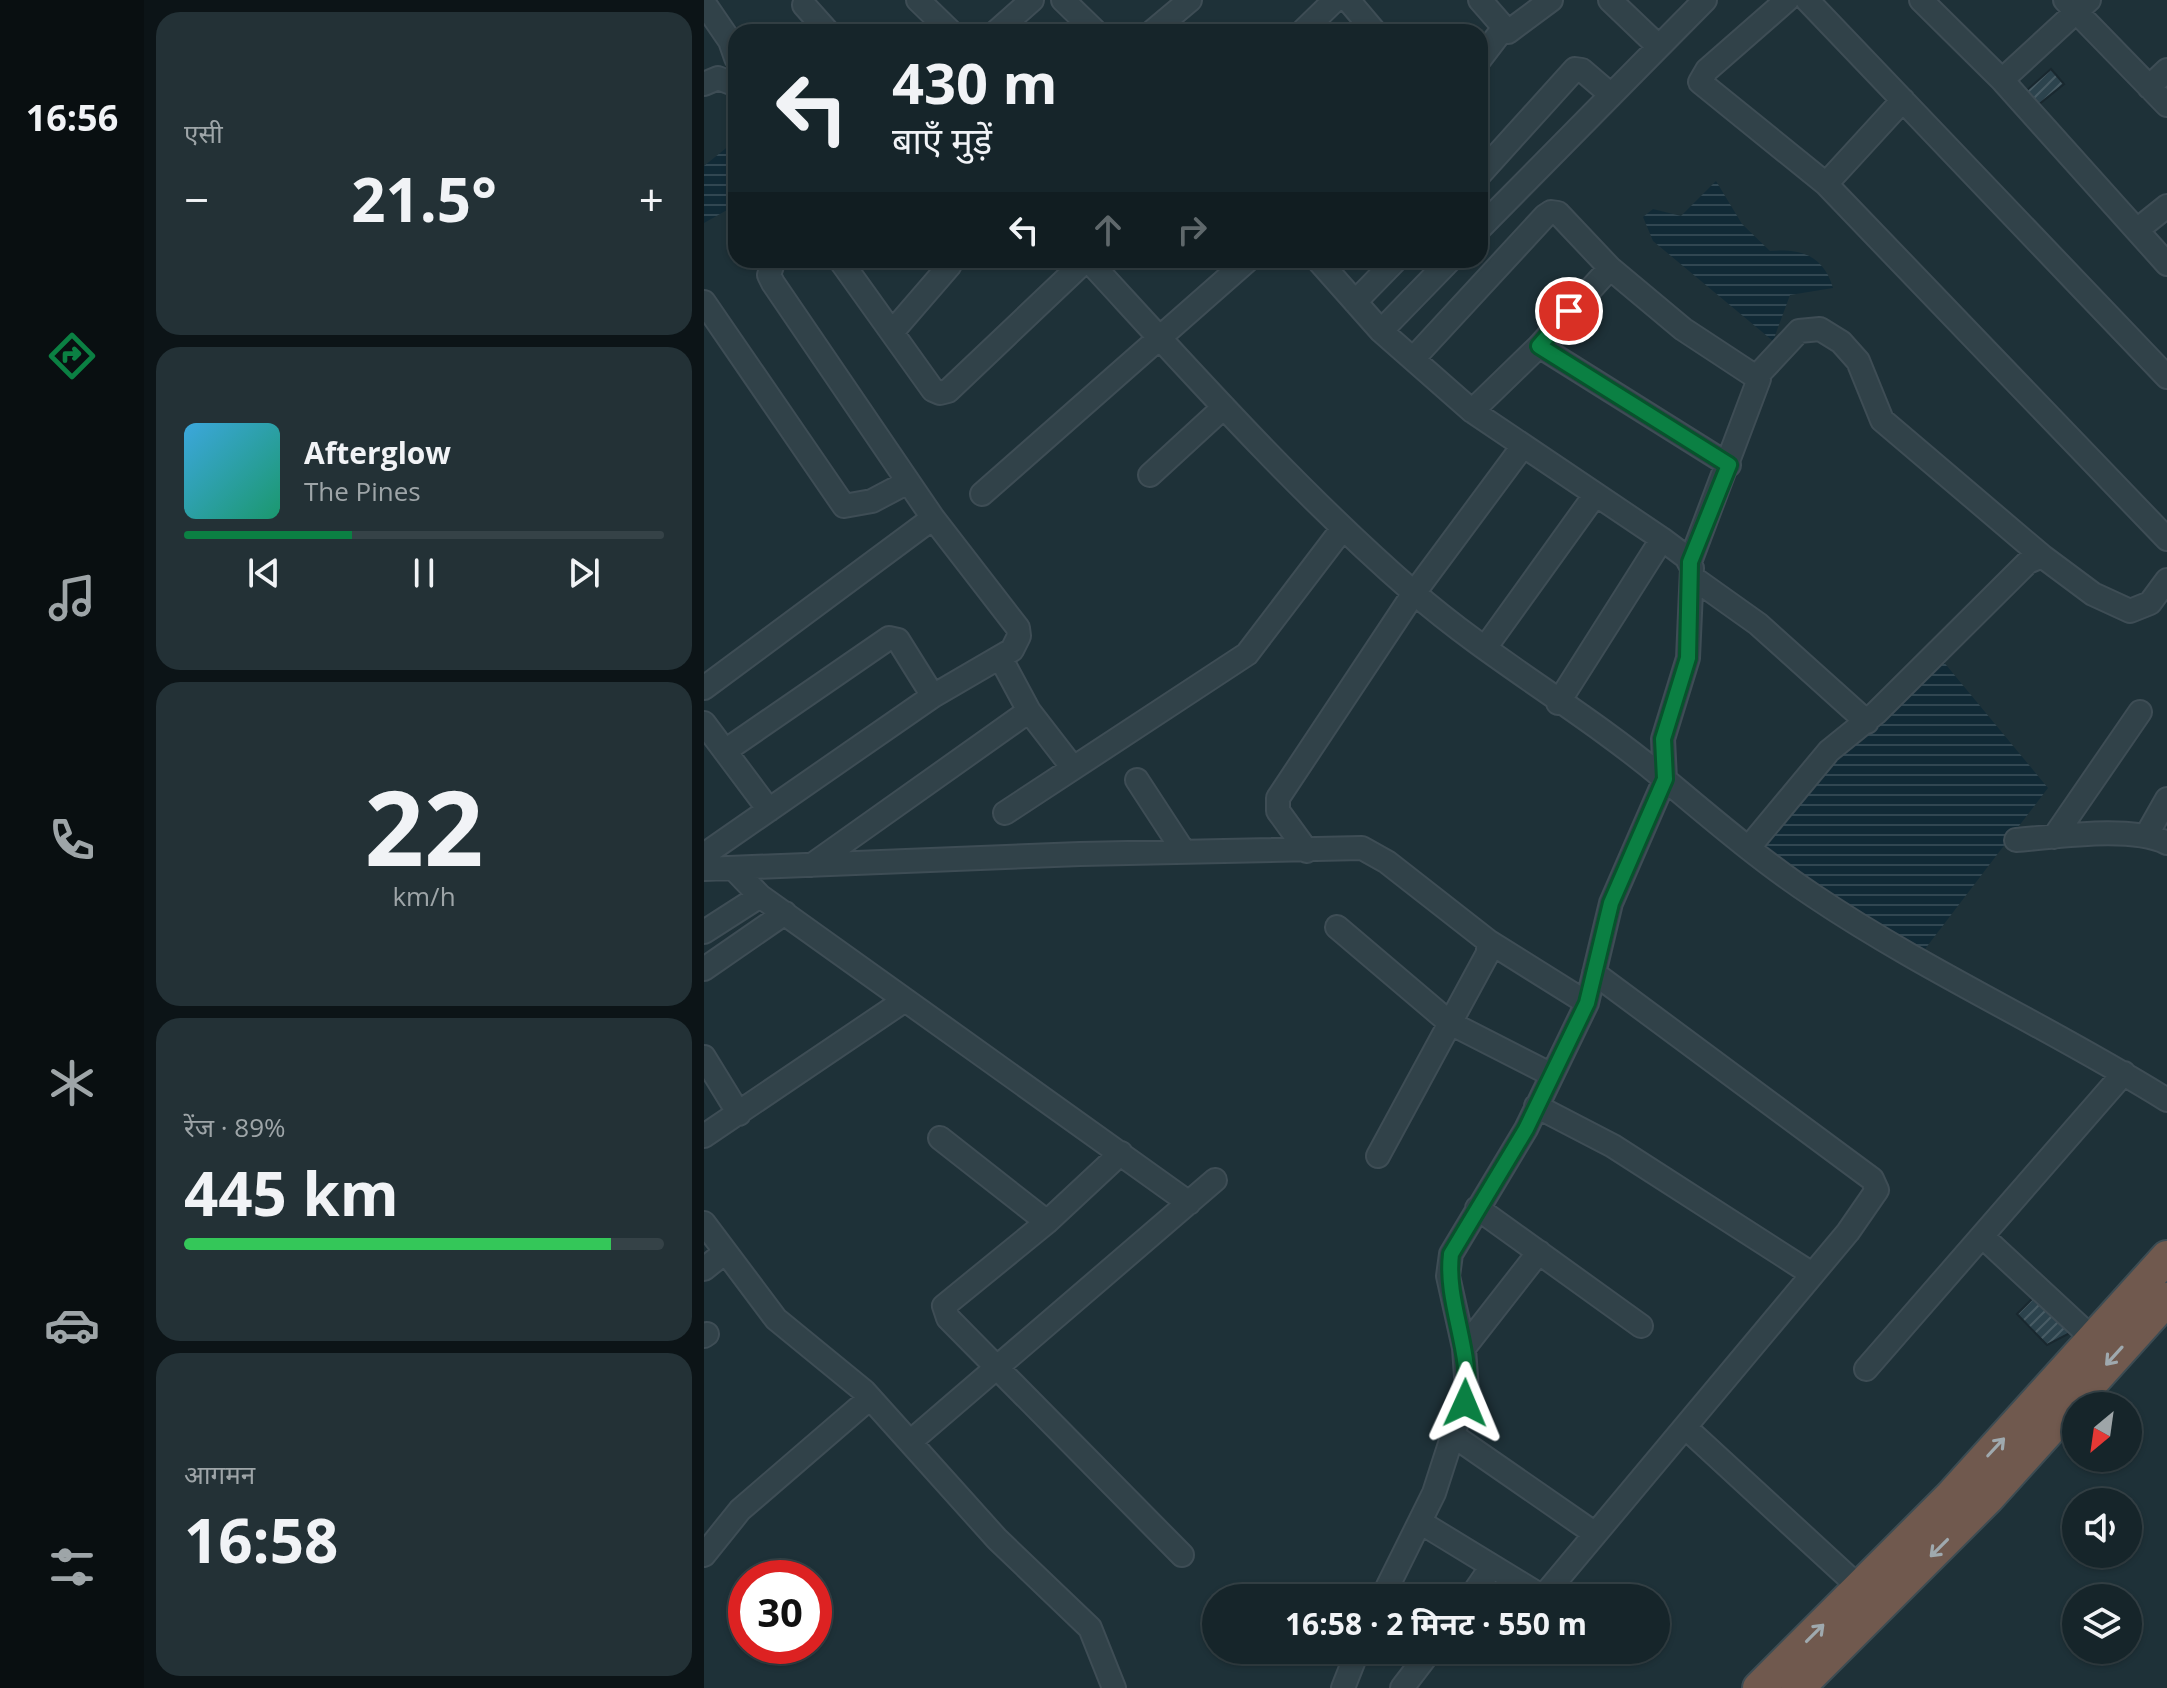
<!DOCTYPE html>
<html lang="hi">
<head>
<meta charset="utf-8">
<style>
  :root { --surface:#16252a; --page:#233136; --text:#f1f3f6; --muted:#9ea5a8; --line:#354247; --accent:#0b8043 }
  body { margin:0; font-family:"Open Sans","Noto Sans Devanagari",sans-serif; background:var(--page); color:var(--text); height:100vh; display:flex; flex-direction:column; font-size:30px; white-space:nowrap }
  * { box-sizing:border-box; margin:0 }
  p { font-size:26px; color:var(--muted) }
  .icon { flex:none; width:44px; height:44px; fill:none; stroke:currentColor; stroke-width:2; stroke-linecap:round; stroke-linejoin:round }
  .map { position:relative; flex:1; overflow:hidden }
  .side { display:flex; flex-direction:column; gap:12px; padding:12px; background:#0c1417; width:560px }
  .side>* { flex:none }
  .hud { position:absolute; left:24px; top:24px; width:760px; height:244px; border-radius:24px; box-shadow:0 2px 6px #0004,0 0 0 2px var(--line); background:#16252a; color:var(--text); overflow:hidden }
  .needle { width:52px; rotate:209deg }
  .tools { position:absolute; left:1358px; top:1392px; display:grid; gap:16px }
  .tools a { display:grid; place-items:center; width:80px; height:80px; border-radius:50%; background:var(--surface); box-shadow:0 2px 6px #0004,0 0 0 2px var(--line); font-size:40px }
  .speed { position:absolute; left:24px; top:1560px; display:flex; gap:16px; font-size:40px; font-weight:700; text-align:center }
  .speed>* { display:grid; place-content:center; width:104px; height:104px; border-radius:50%; background:var(--surface); box-shadow:0 2px 6px #0004,0 0 0 2px var(--line); line-height:1 }
  .speed .limit { border:12px solid #d22; background:#fff; color:#111 }
  .pin { position:absolute; display:grid; place-items:center; width:68px; height:68px; color:#fff; margin:-34px; border:4px solid #fff; border-radius:50%; box-shadow:0 2px 8px #0007 }
  .me { position:absolute; width:88px; margin:-44px; rotate:1deg; stroke-linejoin:round; filter:drop-shadow(0 0 6px #0008) }
  .turn { display:flex; align-items:center; gap:28px; height:168px; padding:0 32px; font-size:36px }
  .turn .icon { width:104px; height:104px; stroke-width:2.5 }
  .turn b { display:block; font-size:56px; line-height:68px }
  .lanes { display:flex; align-items:center; height:76px; padding:0 32px; background:#0003; justify-content:center; gap:40px; direction:ltr }
  .lanes .off { opacity:.35 }
  .big { font-size:60px; font-weight:700; line-height:1.1 }
  .side .tile { flex:1; display:flex; flex-direction:column; justify-content:center; gap:12px; min-width:0; padding:0 28px; border-radius:24px; background:var(--page) }
  .side .dial { align-items:center; gap:0 }
  .dial b { font-size:104px; line-height:1 }
  .song { display:flex; align-items:center; gap:24px }
  .cover { width:96px; height:96px; border-radius:12px; background:linear-gradient(135deg,hsl(200 70% 55%),hsl(160 70% 35%)) }
  .played { height:8px; border-radius:4px; background:linear-gradient(90deg,var(--accent) 35%,var(--line) 35%) }
  .keys { display:flex; justify-content:space-around; direction:ltr }
  .heat { display:flex; justify-content:space-between; align-items:center; font-size:44px; direction:ltr }
  .charge { height:12px; border-radius:6px; background:linear-gradient(90deg,#34c759 89%,var(--line) 0) }
  .trip { position:absolute; left:498px; top:1584px; width:468px; height:80px; border-radius:40px; background:var(--surface); box-shadow:0 2px 6px #0004,0 0 0 2px var(--line); font-weight:700; line-height:80px; text-align:center }
  main { display:flex; flex:1; min-height:0 }
  .tab-bar { display:flex; flex-direction:column; width:144px; justify-content:space-around; align-items:center; background:#090f11; color:var(--muted) }
  .tab-bar .icon { width:56px; height:56px }
  .tab-bar .current { color:var(--accent) }
  .tab-bar b { font-size:36px; color:var(--text) }
  .map>svg:first-child { display:block }
  .water { fill:url(#water-rules) }
  .building { fill:url(#building-hatch); stroke:#19282f; stroke-width:2 }
  .lines { fill:none; stroke-linecap:round; stroke-linejoin:round }
  .minor-casing { stroke:#3e4d55; stroke-width:26 }
  .highway-casing { stroke:#3c4c53; stroke-width:36 }
  .minor { stroke:#314249; stroke-width:22 }
  .highway { stroke:#70594e; stroke-width:32 }
  .oneway { stroke:#9fa9ae }
  .route-casing { stroke:#07532c; stroke-width:20 }
  .route { stroke:#0b8043; stroke-width:14 }
</style>
</head>
<body>
<main>
<nav class="tab-bar">
<b>16:56</b>
<svg class="icon current" aria-label="directions" viewBox="0 0 24 24"><path d="M12 3l9 9-9 9-9-9zM9 14v-3h6M13 9l2 2-2 2"/></svg>
<svg class="icon" aria-label="music" viewBox="0 0 24 24"><path d="M9 18V5l10-2v13"/><circle cx="6" cy="18" r="3"/><circle cx="16" cy="16" r="3"/></svg>
<svg class="icon" aria-label="phone" viewBox="0 0 24 24"><path d="M5 4h4l2 5-3 2q2 4 5 5l2-3 5 2v4C11 20 4 13 5 4z"/></svg>
<svg class="icon" aria-label="climate" viewBox="0 0 24 24"><path d="M12 3v18M4 7l16 10M4 17L20 7"/></svg>
<svg class="icon" aria-label="car" viewBox="0 0 24 24"><path d="M5 17H2v-5l4-1 3-4h7l3 4 3 1v5h-3M9 17h6M6 11h13"/><circle cx="7" cy="17" r="2"/><circle cx="17" cy="17" r="2"/></svg>
<svg class="icon" aria-label="filters" viewBox="0 0 24 24"><path d="M4 7h16M4 17h16"/><circle cx="9" cy="7" r="2"/><circle cx="15" cy="17" r="2"/></svg>
</nav>
<section class="side">
<div class="tile"><p>एसी</p>
<div class="heat"><a>−</a><b class="big">21.5°</b><a>+</a></div>
</div>
<div class="tile">
<div class="song"><i class="cover"></i><div><b>Afterglow</b><p>The Pines</p></div></div>
<div class="played"></div>
<div class="keys"><svg class="icon" aria-label="previous" viewBox="0 0 24 24"><path d="M18 5L8 12l10 7zM5 5v14"/></svg><svg class="icon" aria-label="pause" viewBox="0 0 24 24"><path d="M8 5v14M16 5v14"/></svg><svg class="icon" aria-label="next" viewBox="0 0 24 24"><path d="M6 5l10 7-10 7zM19 5v14"/></svg></div>
</div>
<div class="tile dial"><b>22</b><p>km/h</p></div>
<div class="tile"><p>रेंज · 89%</p><b class="big">445 km</b><div class="charge"></div></div>
<div class="tile"><p>आगमन</p><b class="big">16:58</b></div>
</section>
<div class="map">
<svg width="1463" height="1688" viewBox="0 0 1463 1688">
  <defs>
    <pattern id="water-rules" width="6" height="5" patternUnits="userSpaceOnUse" patternTransform="scale(2)"><rect width="6" height="5" fill="#112a36"/><path d="M0 2.5h6" fill="none" stroke="#314752"/></pattern>
    <pattern id="building-hatch" width="6" height="6" patternUnits="userSpaceOnUse" patternTransform="scale(2)"><rect width="6" height="6" fill="#2c434d"/><path d="M-1 1l2-2M0 6l6-6M5 7l2-2" fill="none" stroke="#485c65"/></pattern>
  </defs>
  <rect width="100%" height="100%" fill="#1e3138"/>
  <path class="water" d="M 32,140 L 32,205 L 0,223 L 0,166 Z
    M 1012,181 L 1038,224 L 1066,251 C 1097,248 1120,256 1129,288 L 1086,295 L 1069,341 L 949,241 L 939,217 L 949,209 L 977,216 Z
    M 1238,660 L 1344,788 L 1221,949 L 1122,896 L 1053,841 L 1139,743 L 1156,743 Z"/>
  <path class="building" d="M 1347,69 L 1360,84 L 1334,105 L 1322,91 Z
    M 1333,1294 L 1366,1327 L 1366,1333 L 1343,1345 L 1313,1314 Z"/>
  <g class="lines">
    <defs>
      <path id="minor" d="M 214,0 L 247,32
        M 359,0 L 392,32
        M 644,0 L 671,32
        M 776,0 L 804,32 L 847,0
        M 906,0 L 954,46
        M 1083,0 L 1003,70 L 996,82 L 1122,184 L 1463,539
        M 1103,0 L 1463,377
        M 1217,0 L 1298,80 L 1463,264
        M 1361,0 L 1463,105
        M 0,3 L 26,41 L 32,58
        M 100,5 L 124,32
        M 292,32 L 328,0
        M 448,32 L 486,0
        M 598,32 L 631,0
        M 776,59 L 799,29
        M 1298,80 L 1385,0
        M 0,84 L 14,78 L 32,85
        M 1445,87 L 1463,70
        M 776,174 L 871,69 L 878,70 L 906,94
        M 1122,184 L 1199,100
        M 776,228 L 1001,0
        M 1433,230 L 1463,206
        M 136,260 L 229,390 L 236,393 L 244,391 L 382,260
        M 384,260 C 488,373 592,490 708,591 C 786,659 878,710 958,777 C 1006,817 1057,861 1110,896 C 1223,972 1348,1028 1463,1100
        M 614,260 L 677,331 L 768,411 L 958,539 L 982,557 L 988,568 L 984,658 L 959,739 L 961,779 L 907,903 L 883,1003 L 822,1129 L 747,1254 L 744,1276 L 760,1348 L 763,1391 L 730,1493 L 678,1598
        M 0,302 L 140,506 L 168,501 L 204,482
        M 651,302 L 692,260
        M 189,331 L 246,265
        M 677,331 L 746,260
        M 835,346 L 1025,465
        M 709,359 L 841,216 L 847,212 L 854,213 L 906,268 L 979,329 L 1055,379 L 986,562
        M 1053,376 L 1095,331 L 1116,329 L 1137,342 L 1154,361 L 1178,420 L 1338,556 L 1389,594 L 1426,611 L 1446,603 L 1463,580
        M 768,411 L 835,346 L 906,268
        M 446,475 L 520,407
        M 278,494 L 544,260
        M 988,577 L 1054,624 L 1163,722
        M 781,648 L 891,495
        M 296,657 L 325,711 L 369,768
        M 0,688 L 229,518
        M 854,703 L 958,539
        M 0,723 L 65,810
        M 21,751 L 185,638 L 194,640 L 229,696
        M 433,780 L 480,852
        M 301,813 L 543,654 L 639,528
        M 1442,836 L 1463,799
        M 1350,837 L 1436,712
        M 1312,840 C 1352,837 1427,825 1463,843
        M 1046,846 L 1125,751 L 1172,713 L 1324,562 L 1338,556
        M 603,851 L 574,811 L 574,798 L 710,593 L 819,446
        M 4,852 L 229,696 L 308,650 L 315,636 L 314,628 L 229,518 L 69,283 L 65,275 L 70,260
        M 108,865 L 325,711
        M 29,868 L 56,896 L 485,1203
        M 0,869 L 376,854 L 658,848 L 683,862 L 784,941 L 883,1003
        M 633,927 L 746,1023 L 848,1075
        M 0,932 L 56,896
        M 0,969 L 81,913
        M 0,1057 L 35,1114
        M 832,1106 L 909,1146 L 1108,1274
        M 0,1136 L 201,1000
        M 236,1138 L 343,1222
        M 417,1153 L 343,1222 L 240,1306 L 244,1318 L 478,1555
        M 674,1156 L 784,953 L 784,941
        M 773,1208 L 937,1326
        M 0,1223 L 72,1319 L 160,1391 L 293,1539 L 386,1628 L 410,1688
        M 1278,1236 L 1388,1338
        M 0,1269 L 20,1253
        M 0,1336 L 3,1334
        M 760,1348 L 835,1252
        M 1162,1369 L 1420,1073
        M 981,1427 L 1156,1588
        M 750,1436 L 890,1533
        M 206,1442 L 511,1180
        M 716,1522 L 834,1594 L 842,1593 L 1144,1232 L 1173,1190 L 1168,1179 L 890,973
        M 0,1555 L 36,1510 L 166,1398
        M 766,1598 L 788,1566
        M 639,1688 L 654,1650
        M 698,1688 L 727,1650"/>
      <path id="highway" d="M 1055,1688 L 1247,1496 L 1463,1257
        M 1094,1688 L 1284,1498 L 1463,1299"/>
    </defs>
    <use href="#minor" class="minor-casing"/>
    <use href="#highway" class="highway-casing"/>
    <use href="#minor" class="minor"/>
    <use href="#highway" class="highway"/>
  </g>
  <defs><path id="oneway-shaft" d="M-6 0H5M1.5-3L5.5 0L1.5 3" fill="none" stroke-width="1.6" stroke-linecap="round" stroke-linejoin="round" transform="scale(2)"/></defs>
  <g class="oneway">
    <use href="#oneway-shaft" transform="translate(1410 1356) rotate(132)"/>
    <use href="#oneway-shaft" transform="translate(1292 1447) rotate(-47)"/>
    <use href="#oneway-shaft" transform="translate(1235 1548) rotate(135)"/>
    <use href="#oneway-shaft" transform="translate(1111 1633) rotate(-45)"/>
  </g>
  <g class="lines">
    <defs>
      <path id="route" d="M 761,1403 C 770,1353 741,1304 747,1254 L 822,1129 L 883,1003 L 907,903 L 961,779 L 959,739 L 984,658 L 986,562 L 1025,465 L 835,346 L 865,311"/>
    </defs>
    <use href="#route" class="route-casing"/>
    <use href="#route" class="route"/>
  </g>
</svg>
<div class="tools">
<a><svg class="needle" viewBox="-14 -14 28 28"><path d="M0-13l5 13h-10z" fill="#e53935"/><path d="M0 13l5-13h-10z" fill="#9ea5a8"/></svg></a>
<a><svg class="icon" aria-label="sound" viewBox="0 0 24 24"><path d="M4 9h4l5-4v14l-5-4H4zM17 9q2 3 0 6"/></svg></a>
<a><svg class="icon" aria-label="layers" viewBox="0 0 24 24"><path d="M12 4l9 5-9 5-9-5zM3 14l9 5 9-5"/></svg></a>
</div>
<div class="speed"><div class="limit">30</div></div>
<div class="pin" style="left:865px;top:311px;background:#d93025"><svg class="icon" aria-label="arrive" viewBox="0 0 24 24"><path d="M6 21V4h12l-3 4 3 4H6"/></svg></div>
<svg class="me" style="left:761px;top:1403px" viewBox="-20 -20 40 40"><path d="M0-17L14 15 0 8-14 15z" fill="#0b8043" stroke="#fff" stroke-width="4"/></svg>
<div class="trip">16:58 · 2 मिनट · 550 m</div>
<div class="hud">
<div class="turn"><svg class="icon" aria-label="left" viewBox="0 0 24 24"><path d="M17 20v-9H6M10 6l-5 5 5 5"/></svg><div><b>430 m</b>बाएँ मुड़ें</div></div>
<div class="lanes"><svg class="icon" aria-label="left" viewBox="0 0 24 24"><path d="M17 20v-9H6M10 6l-5 5 5 5"/></svg><svg class="icon off" aria-label="ahead" viewBox="0 0 24 24"><path d="M12 20V5M6 11l6-6 6 6"/></svg><svg class="icon off" aria-label="right" viewBox="0 0 24 24"><path d="M7 20v-9h11M14 6l5 5-5 5"/></svg></div>
</div>
</div>
</main>
</body>
</html>
